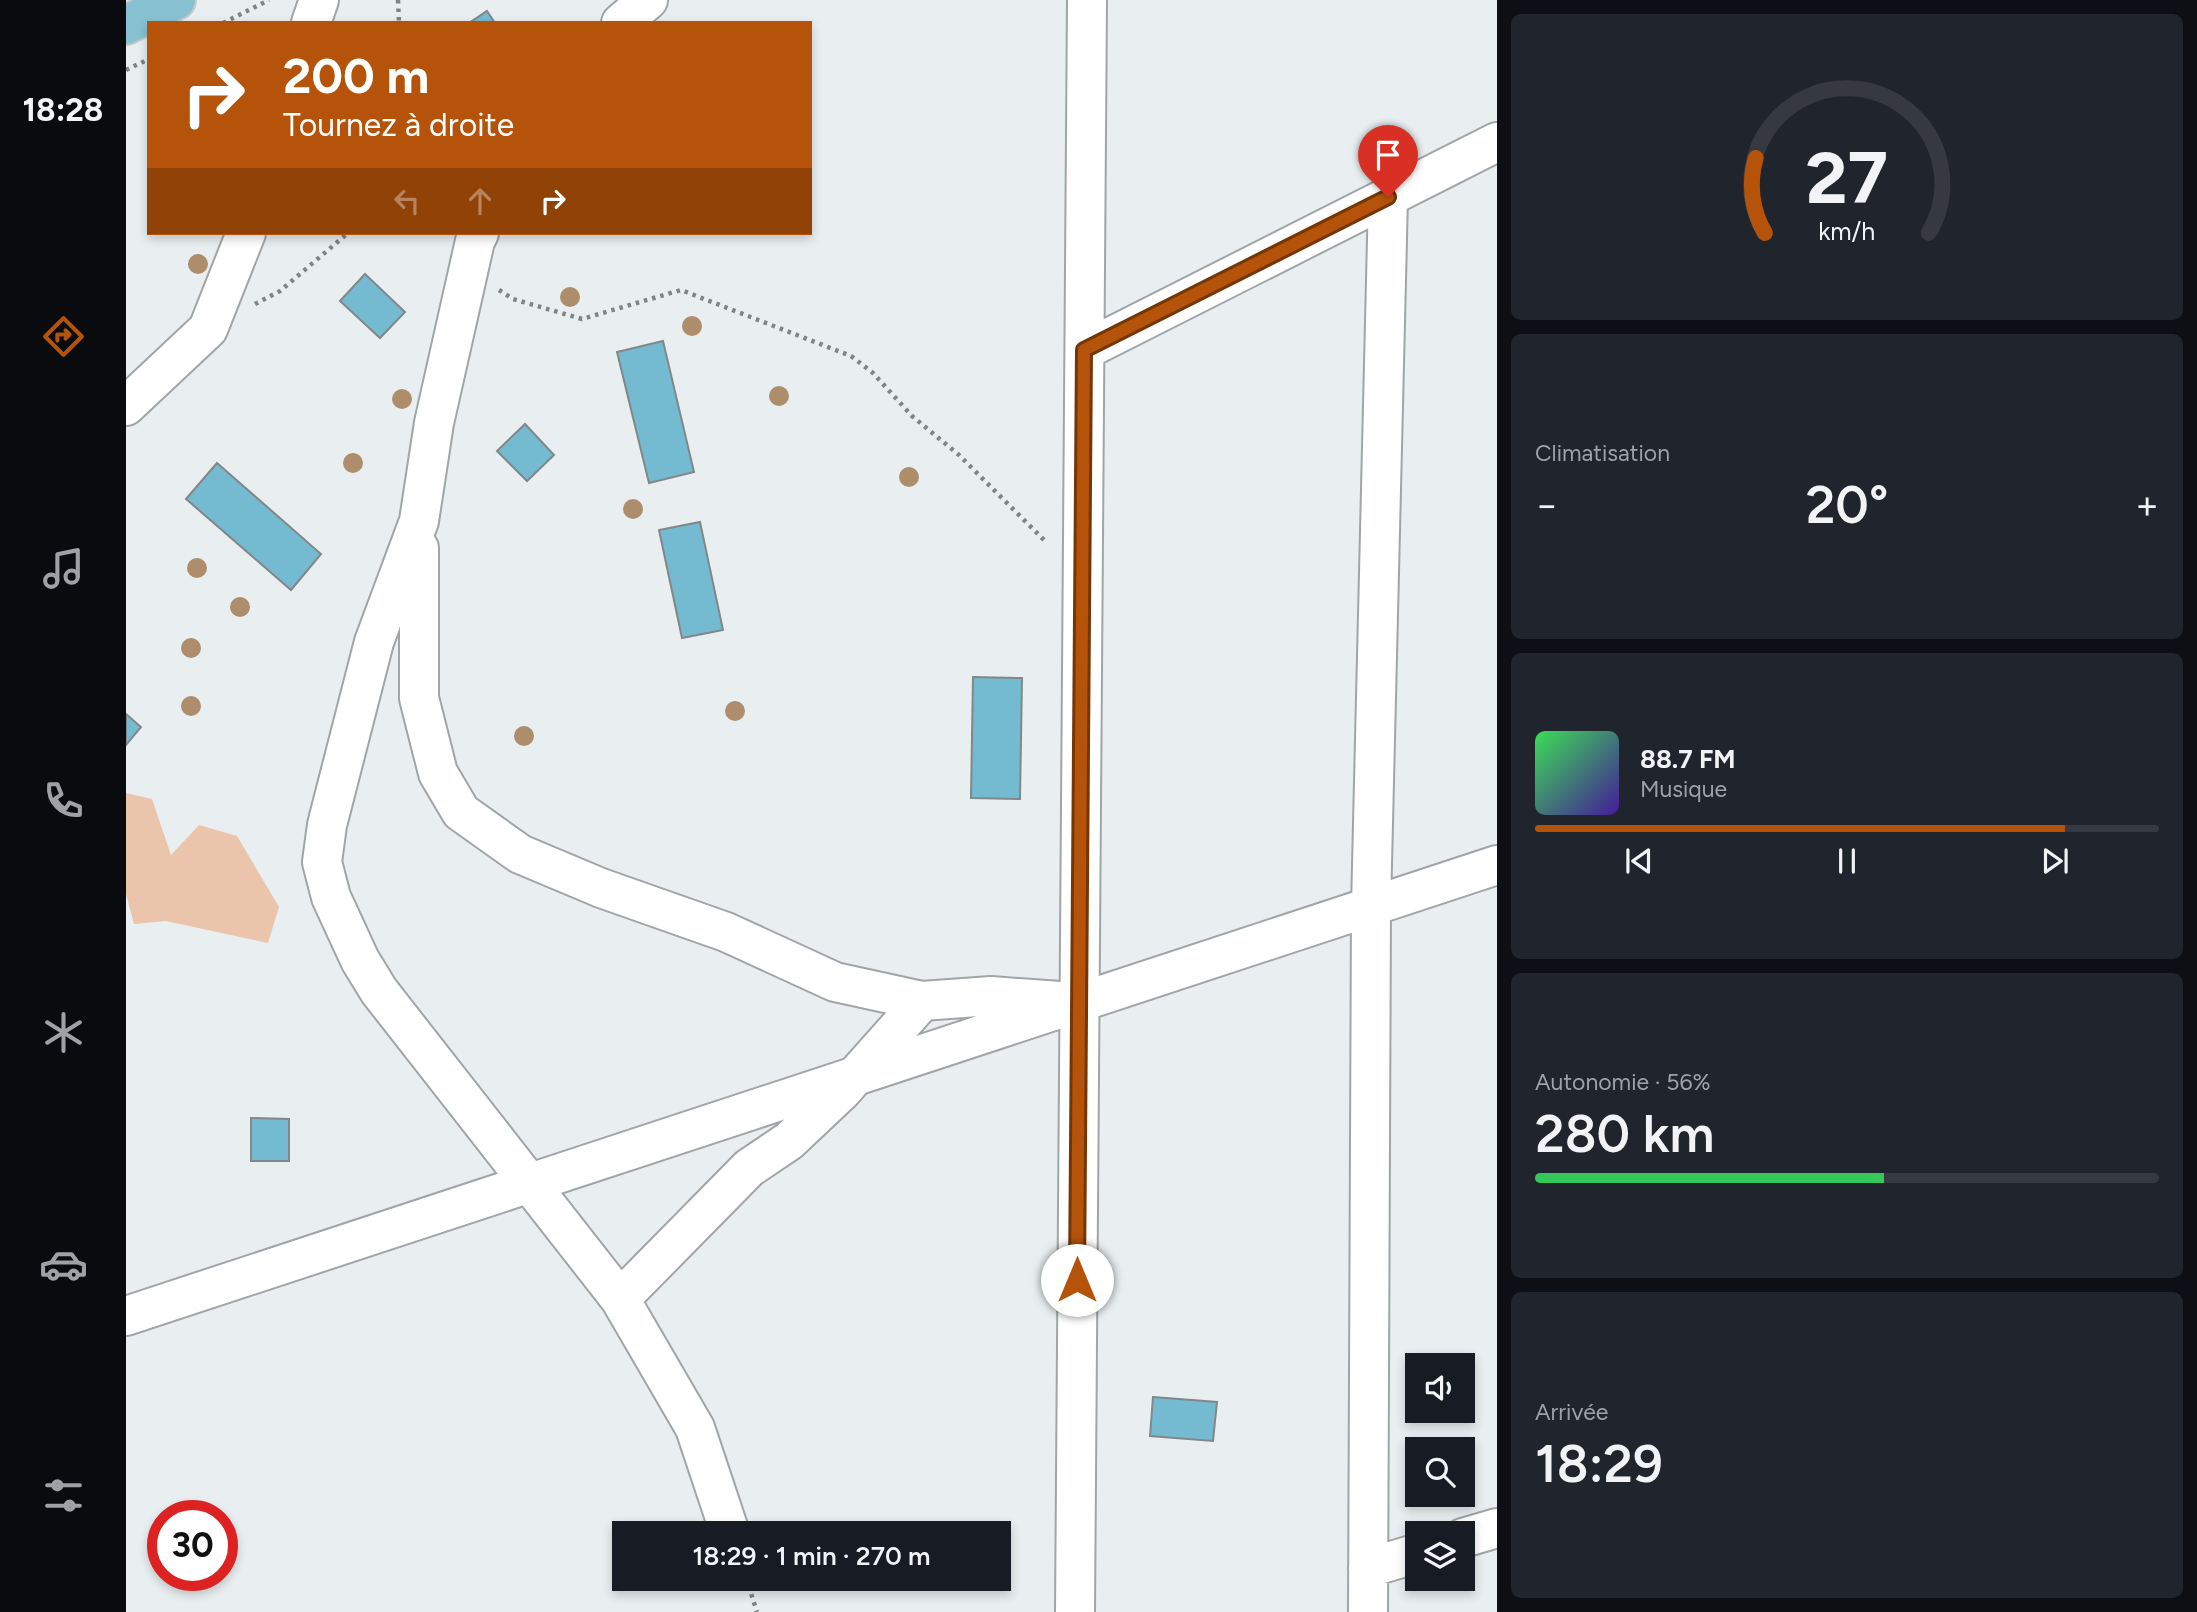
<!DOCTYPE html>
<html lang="fr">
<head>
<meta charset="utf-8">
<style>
  :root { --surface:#171b24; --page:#20242c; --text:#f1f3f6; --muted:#9ea1a6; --line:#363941; --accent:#b45309 }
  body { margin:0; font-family:Figtree,sans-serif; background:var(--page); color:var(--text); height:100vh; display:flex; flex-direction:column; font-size:26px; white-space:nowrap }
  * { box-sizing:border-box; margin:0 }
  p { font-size:23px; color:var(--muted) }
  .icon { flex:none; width:38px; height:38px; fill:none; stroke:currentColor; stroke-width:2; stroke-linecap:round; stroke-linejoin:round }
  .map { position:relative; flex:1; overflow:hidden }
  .panel { display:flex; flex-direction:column; gap:14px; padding:14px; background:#0d0f14; width:700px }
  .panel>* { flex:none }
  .top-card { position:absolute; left:21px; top:21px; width:665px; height:214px; border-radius:0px; box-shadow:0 4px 10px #0003; background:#b45309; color:#fff; overflow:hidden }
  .tools { position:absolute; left:1279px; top:1353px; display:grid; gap:14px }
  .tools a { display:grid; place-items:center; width:70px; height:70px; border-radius:0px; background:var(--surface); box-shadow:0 4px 10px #0003; font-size:35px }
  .speed { position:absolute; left:21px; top:1500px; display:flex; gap:14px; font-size:35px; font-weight:700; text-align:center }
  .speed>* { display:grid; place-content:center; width:91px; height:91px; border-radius:50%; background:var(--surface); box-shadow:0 4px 10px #0003; line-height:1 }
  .speed .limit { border:10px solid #d22; background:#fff; color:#111 }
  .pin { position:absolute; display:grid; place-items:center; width:60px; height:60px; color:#fff; margin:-72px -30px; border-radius:50% 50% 50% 0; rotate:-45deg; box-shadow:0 0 7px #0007 }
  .pin .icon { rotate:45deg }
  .me { position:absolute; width:77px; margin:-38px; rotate:0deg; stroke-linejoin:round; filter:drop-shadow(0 0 5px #0008) }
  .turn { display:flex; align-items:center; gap:24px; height:147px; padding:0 21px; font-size:32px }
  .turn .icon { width:91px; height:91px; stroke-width:2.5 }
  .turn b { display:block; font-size:49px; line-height:60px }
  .lanes { display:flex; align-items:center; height:66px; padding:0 21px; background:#0003; justify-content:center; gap:35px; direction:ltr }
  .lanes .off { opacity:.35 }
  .big { font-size:52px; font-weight:600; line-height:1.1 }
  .panel .widget { flex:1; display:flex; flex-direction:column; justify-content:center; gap:10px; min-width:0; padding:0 24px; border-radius:10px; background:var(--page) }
  .panel .dial { align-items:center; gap:0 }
  .dial svg { height:182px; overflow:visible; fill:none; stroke:var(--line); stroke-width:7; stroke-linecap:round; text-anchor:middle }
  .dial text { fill:var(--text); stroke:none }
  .song { display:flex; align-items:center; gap:21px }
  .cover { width:84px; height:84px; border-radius:10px; background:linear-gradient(135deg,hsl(130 70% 55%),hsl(260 70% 35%)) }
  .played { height:7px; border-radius:4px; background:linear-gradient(90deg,var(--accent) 85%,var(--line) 85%) }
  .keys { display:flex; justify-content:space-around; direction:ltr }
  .heat { display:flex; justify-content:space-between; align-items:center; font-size:38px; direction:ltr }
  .charge { height:10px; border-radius:5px; background:linear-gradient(90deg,#34c759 56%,var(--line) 0) }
  .trip { position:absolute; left:486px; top:1521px; width:399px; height:70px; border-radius:0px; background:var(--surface); box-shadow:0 4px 10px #0003; font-weight:600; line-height:70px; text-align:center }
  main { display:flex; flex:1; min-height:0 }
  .tabs { display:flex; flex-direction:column; width:126px; justify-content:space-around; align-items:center; background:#090b0e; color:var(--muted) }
  .tabs .icon { width:49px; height:49px }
  .tabs .selected { color:var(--accent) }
  .tabs b { font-size:32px; color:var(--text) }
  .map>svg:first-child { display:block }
  .green { fill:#eac4ab }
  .building { fill:#74bbd2; stroke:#828789; stroke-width:2 }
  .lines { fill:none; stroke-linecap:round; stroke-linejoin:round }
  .minor-casing { stroke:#a0a5a7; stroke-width:42 }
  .major-casing { stroke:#c9c9c9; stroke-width:42 }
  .path { stroke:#808485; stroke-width:4.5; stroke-dasharray:3.5 5; stroke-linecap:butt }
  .minor { stroke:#fff; stroke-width:38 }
  .major { stroke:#88c2d2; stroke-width:38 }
  .tree { fill:#ad8d6c }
  .route-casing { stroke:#753606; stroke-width:18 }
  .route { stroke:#b45309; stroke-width:12 }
</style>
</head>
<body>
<main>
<nav class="tabs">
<b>18:28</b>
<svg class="icon selected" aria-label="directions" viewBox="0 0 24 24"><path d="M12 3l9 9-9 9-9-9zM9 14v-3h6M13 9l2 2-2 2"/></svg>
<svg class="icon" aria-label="music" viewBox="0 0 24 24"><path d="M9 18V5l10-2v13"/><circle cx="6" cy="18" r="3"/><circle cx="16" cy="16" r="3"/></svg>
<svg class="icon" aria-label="phone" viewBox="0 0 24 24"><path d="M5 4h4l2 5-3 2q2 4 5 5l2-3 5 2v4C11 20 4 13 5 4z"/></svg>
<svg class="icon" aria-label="climate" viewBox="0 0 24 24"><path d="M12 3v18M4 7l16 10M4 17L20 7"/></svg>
<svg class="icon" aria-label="car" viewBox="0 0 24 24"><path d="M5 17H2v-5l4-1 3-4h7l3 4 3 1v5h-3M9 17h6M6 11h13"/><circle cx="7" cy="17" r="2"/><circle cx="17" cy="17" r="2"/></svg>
<svg class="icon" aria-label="filters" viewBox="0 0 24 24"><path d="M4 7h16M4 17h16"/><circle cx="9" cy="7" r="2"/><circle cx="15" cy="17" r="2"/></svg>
</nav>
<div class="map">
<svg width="1371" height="1612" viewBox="0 0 1371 1612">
  <rect width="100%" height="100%" fill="#e9eff1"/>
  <path class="green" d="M 0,793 L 26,799 L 45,855 L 73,825 L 111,836 L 153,907 L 142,943 L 40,921 L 8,924 L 0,894 Z"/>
  <path class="building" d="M 361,11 L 369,23 L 343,23 Z
    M 239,274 L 279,312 L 254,338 L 214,301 Z
    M 537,341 L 568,472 L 523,483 L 491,352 Z
    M 399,424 L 428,455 L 401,481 L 371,451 Z
    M 91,463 L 195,554 L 165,590 L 60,499 Z
    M 574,522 L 597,630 L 556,638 L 533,530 Z
    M 847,677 L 896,678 L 894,799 L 845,798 Z
    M 0,714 L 15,727 L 0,745 Z
    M 125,1118 L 163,1119 L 163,1161 L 125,1161 Z
    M 1027,1397 L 1091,1402 L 1087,1441 L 1024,1436 Z"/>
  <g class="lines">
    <defs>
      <path id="minor" d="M 185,23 L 193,0
        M 495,23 L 522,0
        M 353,233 L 349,241 L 308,423 L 293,521 L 248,642 L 201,825 L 196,862 L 205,897 L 234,960 L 253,991 L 494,1299 L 569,1428 L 604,1533
        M 959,350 L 1371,142
        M 0,406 L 82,329 L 120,233
        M 293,548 L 293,698 L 312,773 L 335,812 L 394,854 L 475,888 L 600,932 L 709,982 L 796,1001
        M 494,1299 L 623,1168 L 663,1141 L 715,1092 L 796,1001 L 865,996 L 934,1001
        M 0,1316 L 1371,865
        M 1337,1538 L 1371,1528
        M 1242,1568 L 1292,1553
        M 949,1612 L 961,0
        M 1242,1612 L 1245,907 L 1262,197"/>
      <path id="major" d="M 0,25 L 50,0"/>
    </defs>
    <use href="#minor" class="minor-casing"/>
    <use href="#major" class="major-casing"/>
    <path class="path" d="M 272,0 L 273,23
      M 97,23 L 143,0
      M 0,70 L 23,59
      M 373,290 L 387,299 L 456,319 L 555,290 L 725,356 L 747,373 L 786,416 L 833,455 L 921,543
      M 129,304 L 154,291 L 222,233
      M 620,1578 L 631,1612"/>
    <use href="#minor" class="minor"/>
    <use href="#major" class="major"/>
  </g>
  <g class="tree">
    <circle cx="72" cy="264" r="10"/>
    <circle cx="444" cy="297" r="10"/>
    <circle cx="566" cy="326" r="10"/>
    <circle cx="653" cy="396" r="10"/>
    <circle cx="276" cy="399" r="10"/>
    <circle cx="227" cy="463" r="10"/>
    <circle cx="783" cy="477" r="10"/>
    <circle cx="507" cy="509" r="10"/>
    <circle cx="71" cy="568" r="10"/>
    <circle cx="114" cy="607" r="10"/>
    <circle cx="65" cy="648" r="10"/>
    <circle cx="65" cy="706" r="10"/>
    <circle cx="609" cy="711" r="10"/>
    <circle cx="398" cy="736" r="10"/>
  </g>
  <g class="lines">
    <defs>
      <path id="route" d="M 951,1280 L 958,350 L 1262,197"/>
    </defs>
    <use href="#route" class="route-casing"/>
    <use href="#route" class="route"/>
  </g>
</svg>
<div class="tools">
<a><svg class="icon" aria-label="sound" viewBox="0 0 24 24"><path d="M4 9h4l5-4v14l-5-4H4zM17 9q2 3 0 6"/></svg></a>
<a><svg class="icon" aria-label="search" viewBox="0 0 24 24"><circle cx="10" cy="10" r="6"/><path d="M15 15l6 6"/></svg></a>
<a><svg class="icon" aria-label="layers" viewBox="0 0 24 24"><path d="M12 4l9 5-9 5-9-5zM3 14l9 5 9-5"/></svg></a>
</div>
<div class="speed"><div class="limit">30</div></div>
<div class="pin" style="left:1262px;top:197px;background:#d93025"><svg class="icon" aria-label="arrive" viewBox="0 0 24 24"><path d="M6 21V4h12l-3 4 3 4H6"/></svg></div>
<svg class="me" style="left:951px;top:1280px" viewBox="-20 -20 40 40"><circle r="19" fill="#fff"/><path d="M0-13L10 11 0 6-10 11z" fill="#b45309"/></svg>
<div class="trip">18:29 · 1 min · 270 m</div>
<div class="top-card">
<div class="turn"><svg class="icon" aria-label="right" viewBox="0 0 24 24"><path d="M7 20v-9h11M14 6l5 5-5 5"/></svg><div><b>200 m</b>Tournez à droite</div></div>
<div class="lanes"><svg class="icon off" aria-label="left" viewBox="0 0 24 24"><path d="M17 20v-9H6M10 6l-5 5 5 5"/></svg><svg class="icon off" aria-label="ahead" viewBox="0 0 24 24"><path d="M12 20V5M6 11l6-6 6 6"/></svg><svg class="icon" aria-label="right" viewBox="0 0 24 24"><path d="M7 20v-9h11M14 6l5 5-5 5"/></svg></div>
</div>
</div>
<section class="panel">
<div class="widget dial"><svg viewBox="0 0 100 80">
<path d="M14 69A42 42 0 1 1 86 69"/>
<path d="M14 69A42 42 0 0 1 10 36" stroke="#b45309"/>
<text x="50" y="56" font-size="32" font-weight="700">27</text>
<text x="50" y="72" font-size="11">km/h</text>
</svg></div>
<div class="widget"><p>Climatisation</p>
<div class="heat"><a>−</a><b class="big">20°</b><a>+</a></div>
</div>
<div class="widget">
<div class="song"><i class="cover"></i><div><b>88.7 FM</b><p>Musique</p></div></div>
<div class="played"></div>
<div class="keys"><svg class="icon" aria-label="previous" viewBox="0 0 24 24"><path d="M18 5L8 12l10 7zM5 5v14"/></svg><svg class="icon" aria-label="pause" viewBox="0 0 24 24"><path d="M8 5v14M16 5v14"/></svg><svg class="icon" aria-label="next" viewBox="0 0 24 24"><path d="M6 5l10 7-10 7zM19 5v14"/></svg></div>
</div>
<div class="widget"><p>Autonomie · 56%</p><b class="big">280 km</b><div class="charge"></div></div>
<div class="widget"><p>Arrivée</p><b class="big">18:29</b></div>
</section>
</main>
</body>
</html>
